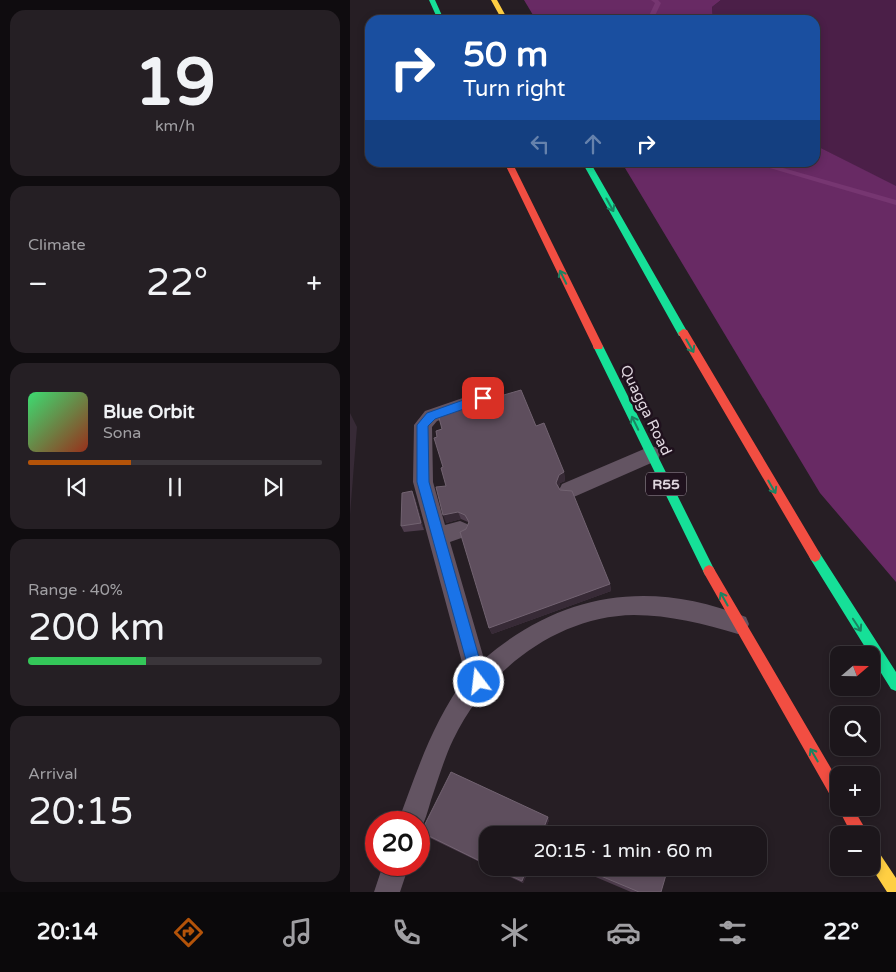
<!DOCTYPE html>
<html lang="en">
<head>
<meta charset="utf-8">
<style>
  :root { --surface:#1c161b; --page:#251f24; --text:#f1f3f6; --muted:#a09fa3; --line:#3a353a; --accent:#b45309 }
  body { margin:0; font-family:"Varela Round",sans-serif; background:var(--page); color:var(--text); height:100vh; display:flex; flex-direction:column; font-size:19px; white-space:nowrap }
  * { box-sizing:border-box; margin:0 }
  p { font-size:16px; color:var(--muted) }
  .icon { flex:none; width:28px; height:28px; fill:none; stroke:currentColor; stroke-width:2; stroke-linecap:round; stroke-linejoin:round }
  .map { position:relative; flex:1; overflow:hidden }
  .side { display:flex; flex-direction:column; gap:10px; padding:10px; background:#0f0c0f; width:350px }
  .side>* { flex:none }
  .top-card { position:absolute; left:15px; top:15px; width:455px; height:152px; border-radius:15px; box-shadow:0 2px 8px #0003,0 0 0 1px var(--line); background:#1a4fa0; color:#fff; overflow:hidden }
  .needle { width:32px; rotate:70deg }
  .tools { position:absolute; left:480px; top:646px; display:grid; gap:10px }
  .tools a { display:grid; place-items:center; width:50px; height:50px; border-radius:10px; background:var(--surface); box-shadow:0 2px 8px #0003,0 0 0 1px var(--line); font-size:25px }
  .speed { position:absolute; left:15px; top:811px; display:flex; gap:10px; font-size:25px; font-weight:700; text-align:center }
  .speed>* { display:grid; place-content:center; width:65px; height:65px; border-radius:50%; background:var(--surface); box-shadow:0 2px 8px #0003,0 0 0 1px var(--line); line-height:1 }
  .speed .limit { border:8px solid #d22; background:#fff; color:#111 }
  .pin { position:absolute; display:grid; place-items:center; width:42px; height:42px; color:#fff; margin:-21px; border-radius:10px; box-shadow:0 2px 8px #0006 }
  .me { position:absolute; width:55px; margin:-28px; rotate:345deg; stroke-linejoin:round; filter:drop-shadow(0 0 4px #0008) }
  .turn { display:flex; align-items:center; gap:18px; height:105px; padding:0 15px; font-size:22px }
  .turn .icon { width:65px; height:65px; stroke-width:2.5 }
  .turn b { display:block; font-size:35px; line-height:42px }
  .lanes { display:flex; align-items:center; height:48px; padding:0 15px; background:#0003; justify-content:center; gap:25px; direction:ltr }
  .lanes .off { opacity:.35 }
  .big { font-size:38px; font-weight:600; line-height:1.1 }
  .side .tile { flex:1; display:flex; flex-direction:column; justify-content:center; gap:8px; min-width:0; padding:0 18px; border-radius:15px; background:var(--page) }
  .side .dial { align-items:center; gap:0 }
  .dial b { font-size:65px; line-height:1 }
  .song { display:flex; align-items:center; gap:15px }
  .cover { width:60px; height:60px; border-radius:8px; background:linear-gradient(135deg,hsl(140 70% 55%),hsl(10 70% 35%)) }
  .played { height:5px; border-radius:2px; background:linear-gradient(90deg,var(--accent) 35%,var(--line) 35%) }
  .keys { display:flex; justify-content:space-around; direction:ltr }
  .heat { display:flex; justify-content:space-between; align-items:center; font-size:28px; direction:ltr }
  .charge { height:8px; border-radius:4px; background:linear-gradient(90deg,#34c759 40%,var(--line) 0) }
  .trip { position:absolute; left:129px; top:826px; width:288px; height:50px; border-radius:15px; background:var(--surface); box-shadow:0 2px 8px #0003,0 0 0 1px var(--line); font-weight:600; line-height:50px; text-align:center }
  .tabs { display:flex; height:80px; justify-content:space-around; align-items:center; background:#0b090b; color:var(--muted) }
  .tabs .icon { width:35px; height:35px }
  .tabs .current { color:var(--accent) }
  .tabs b { font-size:22px; color:var(--text) }
  main { display:flex; flex:1; min-height:0 }
  .map>svg:first-child { display:block }
  .green { fill:#4b1f48 }
  .forest { fill:#682a64 }
  .lines { fill:none; stroke-linecap:round; stroke-linejoin:round }
  .stream { fill:#763671; fill-rule:evenodd }
  .lane { fill:#635462; fill-rule:evenodd }
  .fast { fill:#16e098; fill-rule:evenodd }
  .slow { fill:#ffcf43; fill-rule:evenodd }
  .jam { fill:#f24e42; fill-rule:evenodd }
  .wall { fill:#4e3d4d }
  .shaded-wall { fill:#372a36 }
  .building { fill:#5e4e5d; stroke:#726371 }
  .oneway { stroke:#1a8361 }
  .route { fill:#1a73e8; stroke:#114b97 }
  .labels { text-anchor:middle; dominant-baseline:central; stroke-width:5; stroke-linejoin:round; paint-order:stroke }
  .shield { fill:#1f111d; stroke:#a59ba4; stroke-width:1 }
  .shield-label { font-size:14px; font-weight:bold; fill:#dfd6de }
  .street-label { font-size:15px; fill:#dfd6de; stroke:#1f111d }
</style>
</head>
<body>
<main>
<section class="side">
<div class="tile dial"><b>19</b><p>km/h</p></div>
<div class="tile"><p>Climate</p>
<div class="heat"><a>−</a><b class="big">22°</b><a>+</a></div>
</div>
<div class="tile">
<div class="song"><i class="cover"></i><div><b>Blue Orbit</b><p>Sona</p></div></div>
<div class="played"></div>
<div class="keys"><svg class="icon" aria-label="previous" viewBox="0 0 24 24"><path d="M18 5L8 12l10 7zM5 5v14"/></svg><svg class="icon" aria-label="pause" viewBox="0 0 24 24"><path d="M8 5v14M16 5v14"/></svg><svg class="icon" aria-label="next" viewBox="0 0 24 24"><path d="M6 5l10 7-10 7zM19 5v14"/></svg></div>
</div>
<div class="tile"><p>Range · 40%</p><b class="big">200 km</b><div class="charge"></div></div>
<div class="tile"><p>Arrival</p><b class="big">20:15</b></div>
</section>
<div class="map">
<svg width="546" height="892" viewBox="0 0 546 892">
  <rect width="100%" height="100%" fill="#261e24"/>
  <path class="green" d="M 371,0 L 546,0 L 546,187 L 465,145 L 465,20 L 363,20 L 362,7 Z"/>
  <path class="forest" d="M 174,0 L 371,0 L 362,7 L 363,20 L 186,20 Z
    M 465,145 L 546,186 L 546,582 L 470,493 L 272,163 L 465,162 Z"/>
  <g class="lines">
    <path class="stream" d="M 301,0 L 308,0 L 311,3 L 303,20 L 297,20 L 305,3 Z
      M 399,162 L 412,162 L 546,200 L 546,205 Z"/>
    <path class="lane" d="M 133,391 L 139,393 L 142,398 L 139,403 L 87,421 L 82,427 L 83,482 L 95,525 L 110,521 L 117,524 L 120,530 L 117,536 L 100,542 L 134,659 C 212,592 300,579 396,617 L 399,624 L 396,631 L 388,634 C 354,624 320,615 284,615 C 206,616 135,672 103,740 C 94,759 88,780 81,800 C 78,810 75,823 69,831 L 69,822 L 48,822 C 67,771 83,721 116,677 L 63,482 L 64,425 L 75,411 Z
      M 301,446 L 308,448 L 310,454 L 308,460 L 226,496 L 219,498 L 212,496 L 209,490 L 212,484 Z
      M 33,865 L 59,865 L 50,892 L 24,892 Z"/>
    <path class="fast" d="M 79,0 L 85,0 L 94,20 L 88,20 Z
      M 232,162 L 240,162 L 338,333 L 337,336 L 329,336 Z
      M 248,342 L 253,346 L 363,567 L 365,571 L 363,575 L 359,577 L 355,575 L 243,346 Z
      M 465,550 L 469,552 L 546,672 L 546,691 L 541,689 L 461,560 L 459,556 L 461,552 Z"/>
    <path class="slow" d="M 141,0 L 147,0 L 158,20 L 152,20 Z
      M 521,845 L 526,848 L 546,878 L 546,892 L 537,892 L 521,867 Z"/>
    <path class="jam" d="M 154,162 L 162,162 L 253,346 L 252,349 L 244,349 L 243,346 Z
      M 333,329 L 337,330 L 469,552 L 471,556 L 469,560 L 465,562 L 461,560 L 328,333 Z
      M 359,565 L 363,567 L 489,782 L 489,804 L 484,802 L 355,575 L 353,571 L 355,567 Z
      M 489,805 L 489,808 L 503,808 L 519,835 L 502,835 L 488,808 Z"/>
  </g>
  <path class="wall" d="M 186,426 L 214,472 L 215,481 L 210,483 L 209,487 L 260,584 L 261,591 L 142,634 L 139,628 L 116,529 L 118,523 L 118,522 L 111,519 L 96,523 L 96,486 Z
    M 62,491 L 65,498 L 74,530 L 54,532 L 51,526 Z
    M 199,820 L 193,835 L 138,835 L 138,866 L 74,835 L 71,832 Z
    M 141,868 L 180,868 L 173,883 Z
    M 239,871 L 311,892 L 281,892 L 241,875 Z"/>
  <path class="shaded-wall" d="M 0,413 L 7,427 L 0,515 Z
    M 214,472 L 215,481 L 210,483 L 207,491 L 206,483 L 209,475 Z
    M 62,491 L 65,498 L 74,530 L 71,523 Z
    M 108,512 L 111,519 L 96,523 L 93,515 Z
    M 260,584 L 261,591 L 142,634 L 139,628 Z
    M 198,817 L 199,820 L 193,835 L 191,835 Z
    M 177,868 L 180,868 L 173,883 L 172,881 Z"/>
  <path class="building" d="M 171,390 L 186,426 L 194,423 L 214,472 L 209,475 L 206,483 L 210,490 L 222,491 L 260,584 L 139,628 L 110,532 L 116,529 L 119,522 L 115,515 L 108,512 L 93,515 L 86,487 L 96,486 L 91,468 L 93,467 L 84,438 L 87,437 L 86,431 L 92,429 L 88,414 Z
    M 62,491 L 71,523 L 51,526 L 52,493 Z
    M 101,772 L 198,817 L 191,835 L 138,835 L 138,865 L 71,832 Z
    M 265,829 L 279,835 L 263,835 Z
    M 143,868 L 177,868 L 172,881 Z
    M 241,868 L 318,868 L 311,892 L 289,892 L 239,871 Z"/>
  <defs><path id="oneway-shaft" d="M-6 0H5M1.5-3L5.5 0L1.5 3" fill="none" stroke-width="1.6" stroke-linecap="round" stroke-linejoin="round" transform="scale(1.25)"/></defs>
  <g class="oneway">
    <use href="#oneway-shaft" transform="translate(260 205) rotate(61)"/>
    <use href="#oneway-shaft" transform="translate(213 277) rotate(-116)"/>
    <use href="#oneway-shaft" transform="translate(340 346) rotate(60)"/>
    <use href="#oneway-shaft" transform="translate(285 423) rotate(-116)"/>
    <use href="#oneway-shaft" transform="translate(422 487) rotate(60)"/>
    <use href="#oneway-shaft" transform="translate(374 599) rotate(-119)"/>
    <use href="#oneway-shaft" transform="translate(507 625) rotate(57)"/>
    <use href="#oneway-shaft" transform="translate(464 755) rotate(-120)"/>
  </g>
  <path class="route" d="M 133,393 L 137,395 L 137,401 L 85,419 L 78,426 L 79,482 L 136,682 L 134,687 L 129,689 L 124,687 L 122,682 L 67,482 L 67,425 L 77,413 Z"/>
  <g class="labels">
    <rect class="shield" x="296" y="472.5" width="40" height="23" rx="4"/>
    <g class="shield-label">
      <text x="316" y="484">R55</text>
    </g>
    <g class="street-label">
      <text transform="translate(296 410) rotate(64)">Quagga Road</text>
    </g>
  </g>
</svg>
<div class="tools">
<a><svg class="needle" viewBox="-14 -14 28 28"><path d="M0-13l5 13h-10z" fill="#e53935"/><path d="M0 13l5-13h-10z" fill="#a09fa3"/></svg></a>
<a><svg class="icon" aria-label="search" viewBox="0 0 24 24"><circle cx="10" cy="10" r="6"/><path d="M15 15l6 6"/></svg></a>
<a>+</a>
<a>−</a>
</div>
<div class="speed"><div class="limit">20</div></div>
<div class="pin" style="left:133px;top:398px;background:#d93025"><svg class="icon" aria-label="arrive" viewBox="0 0 24 24"><path d="M6 21V4h12l-3 4 3 4H6"/></svg></div>
<svg class="me" style="left:129px;top:682px" viewBox="-20 -20 40 40"><circle r="17" fill="#1a73e8" stroke="#fff" stroke-width="3"/><path d="M0-11L8 9 0 5-8 9z" fill="#fff"/></svg>
<div class="trip">20:15 · 1 min · 60 m</div>
<div class="top-card">
<div class="turn"><svg class="icon" aria-label="right" viewBox="0 0 24 24"><path d="M7 20v-9h11M14 6l5 5-5 5"/></svg><div><b>50 m</b>Turn right</div></div>
<div class="lanes"><svg class="icon off" aria-label="left" viewBox="0 0 24 24"><path d="M17 20v-9H6M10 6l-5 5 5 5"/></svg><svg class="icon off" aria-label="ahead" viewBox="0 0 24 24"><path d="M12 20V5M6 11l6-6 6 6"/></svg><svg class="icon" aria-label="right" viewBox="0 0 24 24"><path d="M7 20v-9h11M14 6l5 5-5 5"/></svg></div>
</div>
</div>
</main>
<nav class="tabs">
<b>20:14</b>
<svg class="icon current" aria-label="directions" viewBox="0 0 24 24"><path d="M12 3l9 9-9 9-9-9zM9 14v-3h6M13 9l2 2-2 2"/></svg>
<svg class="icon" aria-label="music" viewBox="0 0 24 24"><path d="M9 18V5l10-2v13"/><circle cx="6" cy="18" r="3"/><circle cx="16" cy="16" r="3"/></svg>
<svg class="icon" aria-label="phone" viewBox="0 0 24 24"><path d="M5 4h4l2 5-3 2q2 4 5 5l2-3 5 2v4C11 20 4 13 5 4z"/></svg>
<svg class="icon" aria-label="climate" viewBox="0 0 24 24"><path d="M12 3v18M4 7l16 10M4 17L20 7"/></svg>
<svg class="icon" aria-label="car" viewBox="0 0 24 24"><path d="M5 17H2v-5l4-1 3-4h7l3 4 3 1v5h-3M9 17h6M6 11h13"/><circle cx="7" cy="17" r="2"/><circle cx="17" cy="17" r="2"/></svg>
<svg class="icon" aria-label="filters" viewBox="0 0 24 24"><path d="M4 7h16M4 17h16"/><circle cx="9" cy="7" r="2"/><circle cx="15" cy="17" r="2"/></svg>
<b>22°</b>
</nav>
</body>
</html>
